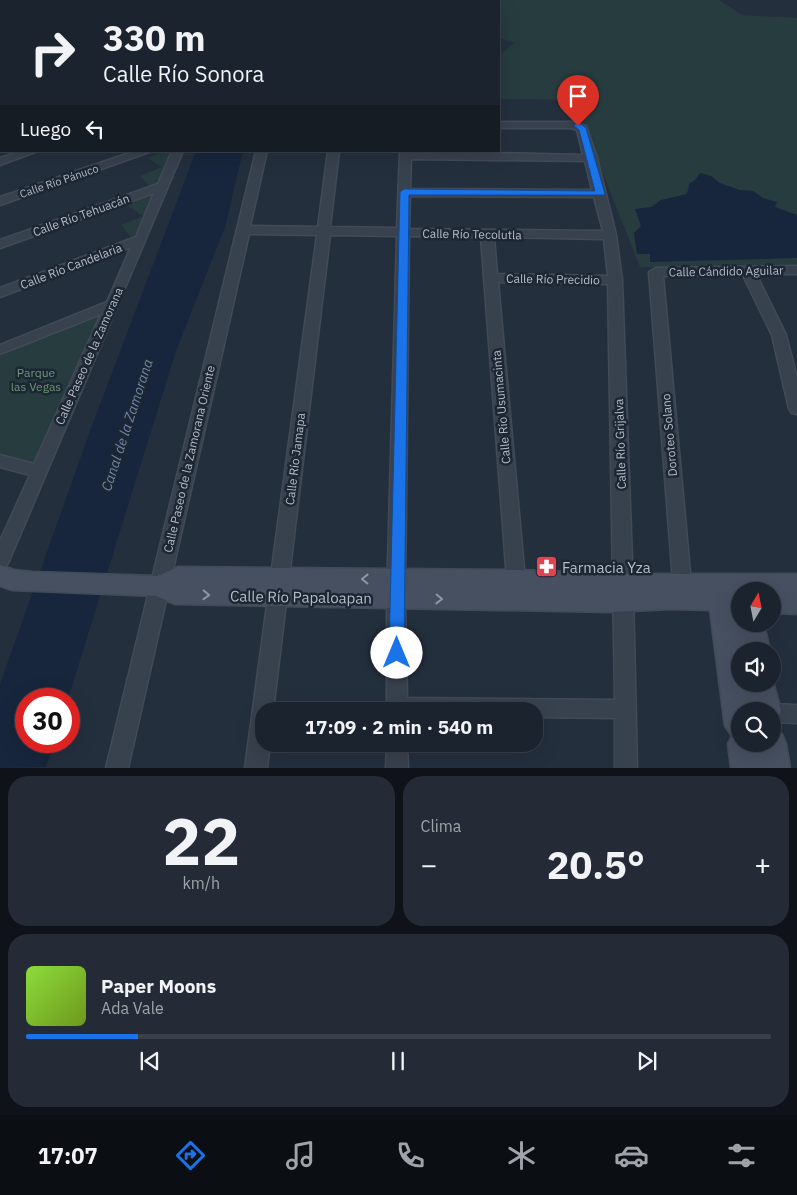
<!DOCTYPE html>
<html lang="es">
<head>
<meta charset="utf-8">
<style>
  :root { --surface:#1b232e; --page:#242b36; --text:#f1f3f6; --muted:#a0a4aa; --line:#39404a; --accent:#1a73e8 }
  body { margin:0; font-family:"IBM Plex Sans",sans-serif; background:var(--page); color:var(--text); height:100vh; display:flex; flex-direction:column; font-size:19px; white-space:nowrap }
  * { box-sizing:border-box; margin:0 }
  p { font-size:16px; color:var(--muted) }
  .icon { flex:none; width:28px; height:28px; fill:none; stroke:currentColor; stroke-width:2; stroke-linecap:round; stroke-linejoin:round }
  .map { position:relative; height:768px; overflow:hidden }
  .drawer { display:flex; flex-direction:column; gap:8px; padding:8px; background:#0f1319; flex:1 }
  .drawer>* { flex:none }
  .top-card { position:absolute; left:0px; top:0px; width:500px; height:152px; box-shadow:0 5px 20px #0002,0 0 0 1px var(--line); background:#1b232e; color:var(--text); overflow:hidden }
  .needle { width:32px; rotate:10deg }
  .buttons { position:absolute; left:731px; top:582px; display:grid; gap:10px }
  .buttons a { display:grid; place-items:center; width:50px; height:50px; border-radius:50%; background:var(--surface); box-shadow:0 5px 20px #0002,0 0 0 1px var(--line); font-size:25px }
  .speed { position:absolute; left:15px; top:688px; display:flex; gap:10px; font-size:25px; font-weight:700; text-align:center }
  .speed>* { display:grid; place-content:center; width:65px; height:65px; border-radius:50%; background:var(--surface); box-shadow:0 5px 20px #0002,0 0 0 1px var(--line); line-height:1 }
  .speed .limit { border:8px solid #d22; background:#fff; color:#111 }
  .pin { position:absolute; display:grid; place-items:center; width:42px; height:42px; color:#fff; margin:-51px -21px; border-radius:50% 50% 50% 0; rotate:-45deg; box-shadow:0 0 5px #0007 }
  .pin .icon { rotate:45deg }
  .me { position:absolute; width:55px; margin:-28px; rotate:0deg; stroke-linejoin:round; filter:drop-shadow(0 0 4px #0008) }
  .turn { display:flex; align-items:center; gap:18px; height:105px; padding:0 20px; font-size:22px }
  .turn .icon { width:65px; height:65px; stroke-width:2.5 }
  .turn b { display:block; font-size:35px; line-height:42px }
  .then { display:flex; align-items:center; height:48px; padding:0 20px; background:#0003; gap:10px; font-size:19px }
  .big { font-size:38px; font-weight:700; line-height:1.1 }
  .drawer .tile { flex:1; display:flex; flex-direction:column; justify-content:center; gap:8px; min-width:0; padding:0 18px; border-radius:20px; background:var(--page) }
  .drawer .dial { align-items:center; gap:0 }
  .dial b { font-size:65px; line-height:1 }
  .song { display:flex; align-items:center; gap:15px }
  .cover { width:60px; height:60px; border-radius:8px; background:linear-gradient(135deg,hsl(90 70% 55%),hsl(80 70% 35%)) }
  .played { height:5px; border-radius:2px; background:linear-gradient(90deg,var(--accent) 15%,var(--line) 15%) }
  .keys { display:flex; justify-content:space-around; direction:ltr }
  .heat { display:flex; justify-content:space-between; align-items:center; font-size:28px; direction:ltr }
  .drawer .tiles { flex:1; display:grid; gap:8px; grid-template-columns:1fr 1fr }
  .tile:last-child { grid-column:span 2 }
  .trip { position:absolute; left:255px; top:702px; width:288px; height:50px; border-radius:20px; background:var(--surface); box-shadow:0 5px 20px #0002,0 0 0 1px var(--line); font-weight:700; line-height:50px; text-align:center }
  .dock { display:flex; height:80px; justify-content:space-around; align-items:center; background:#0b0e12; color:var(--muted) }
  .dock .icon { width:35px; height:35px }
  .dock .current { color:var(--accent) }
  .dock b { font-size:22px; color:var(--text) }
  .map>svg:first-child { display:block }
  .green { fill:#263c3f }
  .water { fill:#17263c }
  .lines { fill:none; stroke-linecap:round; stroke-linejoin:round }
  .street-casing { stroke:#414a57; stroke-width:3 }
  .secondary-casing { stroke:#414a57; stroke-width:3 }
  .street { fill:#38414e; fill-rule:evenodd }
  .secondary { fill:#465061; fill-rule:evenodd }
  .oneway { stroke:#8e96a5 }
  .route { fill:#1a73e8; stroke:#114b97 }
  .labels { text-anchor:middle; dominant-baseline:central; stroke-width:5; stroke-linejoin:round; paint-order:stroke }
  .far-street-label { font-size:11px; fill:#b4bcc9; stroke:#1d2633 }
  .street-label { font-size:12px; fill:#b4bcc9; stroke:#1d2633 }
  .park-label { font-size:12px; fill:#6b9a76; stroke:#1d2633 }
  .water-label { font-size:14px; font-style:italic; fill:#6d86a8; stroke:#1d2633 }
  .near-poi-label { font-size:15px; fill:#b4bcc9; stroke:#1d2633; text-anchor:start }
  .near-street-label { font-size:15px; fill:#b4bcc9; stroke:#1d2633 }
</style>
</head>
<body>
<div class="map">
<svg width="797" height="768" viewBox="0 0 797 768">
  <rect width="100%" height="100%" fill="#242f3e"/>
  <path class="green" d="M 19,0 L 256,0 L 255,1 Z
    M 408,0 L 719,0 L 742,15 L 797,18 L 797,268 L 640,267 L 574,100 L 499,99 L 499,55 L 514,43 L 499,37 L 499,1 Z
    M 165,151 L 170,151 L 158,184 L 150,186 L 140,176 L 162,167 L 147,158 Z
    M 152,195 L 145,214 L 141,215 L 127,205 Z
    M 144,216 L 137,235 L 131,237 L 121,225 Z
    M 102,313 L 34,472 L 0,466 L 0,356 Z"/>
  <path class="water" d="M 196,151 L 243,151 L 225,227 L 176,351 L 68,699 L 26,699 L 26,741 L 55,741 L 46,767 L 0,768 L 0,684 L 90,431 Z
    M 700,173 L 711,176 L 720,183 L 740,190 L 753,191 L 763,198 L 777,202 L 775,207 L 797,215 L 797,258 L 650,262 L 650,254 L 637,254 L 634,233 L 641,226 L 635,209 L 651,207 L 661,200 L 687,194 L 689,184 L 695,180 Z"/>
  <g class="lines">
    <defs>
      <path id="street" d="M 298,0 L 306,0 L 306,1 L 298,1 Z
        M 352,0 L 360,0 L 360,1 L 352,1 Z
        M 375,0 L 386,0 L 386,1 L 376,1 Z
        M 499,122 L 572,122 L 586,126 L 597,158 L 616,235 L 622,280 L 633,589 L 637,768 L 615,768 L 615,718 L 534,717 L 534,711 L 387,711 L 387,599 L 397,236 L 330,235 L 273,711 L 264,711 L 264,744 L 270,744 L 267,768 L 245,768 L 317,235 L 249,234 L 128,768 L 106,768 L 256,151 L 267,151 L 250,226 L 318,227 L 328,151 L 339,151 L 330,227 L 397,228 L 400,151 L 583,155 L 577,130 L 571,128 L 499,128 ZM 411,159 L 585,161 L 592,190 L 410,189 ZM 410,196 L 594,197 L 603,231 L 409,229 ZM 409,236 L 481,237 L 507,580 L 510,585 L 516,587 L 522,585 L 525,580 L 498,282 L 608,284 L 615,700 L 407,698 L 405,599 ZM 494,237 L 604,239 L 608,276 L 497,274 Z
        M 0,124 L 1,124 L 1,130 L 0,130 Z
        M 21,151 L 38,151 L 0,165 L 0,158 Z
        M 135,151 L 152,151 L 0,205 L 0,197 Z
        M 172,151 L 183,151 L 9,561 L 6,566 L 0,568 L 0,541 L 30,475 L 0,467 L 0,455 L 34,464 L 101,314 L 0,354 L 0,345 L 107,302 L 131,247 L 0,297 L 0,288 L 136,237 L 154,193 L 0,248 L 0,240 L 158,184 Z
        M 797,266 L 797,274 L 756,274 L 786,335 L 797,378 L 797,414 L 792,413 L 789,409 L 772,335 L 743,275 L 663,276 L 692,594 L 690,599 L 683,601 L 676,599 L 674,594 L 649,272 L 656,268 Z
        M 772,704 L 797,705 L 797,723 L 772,722 L 772,711 L 763,711 L 765,707 Z
        M 387,744 L 407,744 L 408,768 L 386,768 Z"/>
      <path id="secondary" d="M 0,565 L 14,570 L 33,572 L 157,576 L 178,567 L 516,570 L 644,574 L 797,574 L 797,614 L 772,613 L 772,591 L 740,591 L 740,611 L 737,611 L 740,624 L 764,624 L 770,651 L 740,651 L 740,684 L 772,684 L 772,678 L 781,711 L 776,720 L 772,721 L 772,711 L 740,711 L 740,744 L 772,744 L 772,731 L 782,734 L 786,744 L 790,768 L 731,768 L 728,744 L 732,736 L 725,726 L 710,610 L 672,609 L 610,612 L 175,604 L 156,596 L 12,590 L 0,586 Z"/>
    </defs>
    <use href="#street" class="street-casing"/>
    <use href="#secondary" class="secondary-casing"/>
    <use href="#street" class="street"/>
    <use href="#secondary" class="secondary"/>
  </g>
  <defs><path id="oneway-chevron" d="M-2-3.5L2.5 0L-2 3.5" fill="none" stroke-width="1.6" stroke-linecap="round" stroke-linejoin="round" transform="scale(1.25)"/></defs>
  <g class="oneway">
    <use href="#oneway-chevron" transform="translate(365 579) rotate(-179)"/>
    <use href="#oneway-chevron" transform="translate(206 595) rotate(2)"/>
    <use href="#oneway-chevron" transform="translate(439 599) rotate(1)"/>
  </g>
  <path class="route" d="M 575,124 L 581,124 L 586,128 L 605,194 L 604,195 L 409,195 L 404,653 L 402,657 L 397,659 L 391,657 L 389,653 L 400,192 L 404,189 L 595,191 L 579,130 L 574,126 Z"/>
  <defs>
    <symbol id="pharmacy-square" viewBox="-11 -11 22 22"><rect x="-9" y="-9" width="18" height="18" rx="4" fill="#e0444e" stroke="#1d2633"/><path d="M-2-6h4v4h4v4h-4v4h-4v-4h-4v-4h4Z" fill="#fff"/></symbol>
  </defs>
  <g fill-rule="evenodd">
    <use href="#pharmacy-square" x="534" y="554" width="25" height="25"/>
  </g>
  <g class="labels">
    <g class="far-street-label">
      <text transform="translate(59 181) rotate(-19)">Calle Río Pánuco</text>
    </g>
    <g class="street-label">
      <text transform="translate(81 215) rotate(-20)">Calle Río Tehuacán</text>
      <text transform="translate(472 234) rotate(1)">Calle Río Tecolutla</text>
      <text transform="translate(71 266) rotate(-21)">Calle Río Candelaria</text>
      <text transform="translate(726 271) rotate(-1)">Calle Cándido Aguilar</text>
      <text transform="translate(553 279) rotate(1)">Calle Río Precidio</text>
      <text transform="translate(89 356) rotate(-66)">Calle Paseo de la Zamorana</text>
      <text transform="translate(501 407) rotate(-95)">Calle Río Usumacinta</text>
      <text transform="translate(669 435) rotate(-95)">Doroteo Solano</text>
      <text transform="translate(620 444) rotate(-92)">Calle Río Grijalva</text>
      <text transform="translate(189 459) rotate(-77)">Calle Paseo de la Zamorana Oriente</text>
      <text transform="translate(295 459) rotate(-83)">Calle Río Jamapa</text>
    </g>
    <g class="park-label">
      <text x="36" y="372">Parque<tspan x="36" dy="14">las Vegas</tspan></text>
    </g>
    <g class="water-label">
      <text transform="translate(127 425) rotate(-72)">Canal de la Zamorana</text>
    </g>
    <g class="near-poi-label">
      <text x="562" y="567">Farmacia Yza</text>
    </g>
    <g class="near-street-label">
      <text transform="translate(301 597) rotate(1)">Calle Río Papaloapan</text>
    </g>
  </g>
</svg>
<div class="buttons">
<a><svg class="needle" viewBox="-14 -14 28 28"><path d="M0-13l5 13h-10z" fill="#e53935"/><path d="M0 13l5-13h-10z" fill="#a0a4aa"/></svg></a>
<a><svg class="icon" aria-label="sound" viewBox="0 0 24 24"><path d="M4 9h4l5-4v14l-5-4H4zM17 9q2 3 0 6"/></svg></a>
<a><svg class="icon" aria-label="search" viewBox="0 0 24 24"><circle cx="10" cy="10" r="6"/><path d="M15 15l6 6"/></svg></a>
</div>
<div class="speed"><div class="limit">30</div></div>
<div class="pin" style="left:578px;top:126px;background:#d93025"><svg class="icon" aria-label="arrive" viewBox="0 0 24 24"><path d="M6 21V4h12l-3 4 3 4H6"/></svg></div>
<svg class="me" style="left:397px;top:653px" viewBox="-20 -20 40 40"><circle r="19" fill="#fff"/><path d="M0-13L10 11 0 6-10 11z" fill="#1a73e8"/></svg>
<div class="trip">17:09 · 2 min · 540 m</div>
<div class="top-card">
<div class="turn"><svg class="icon" aria-label="right" viewBox="0 0 24 24"><path d="M7 20v-9h11M14 6l5 5-5 5"/></svg><div><b>330 m</b>Calle Río Sonora</div></div>
<div class="then">Luego<svg class="icon" aria-label="left" viewBox="0 0 24 24"><path d="M17 20v-9H6M10 6l-5 5 5 5"/></svg></div>
</div>
</div>
<section class="drawer">
<div class="tiles">
<div class="tile dial"><b>22</b><p>km/h</p></div>
<div class="tile"><p>Clima</p>
<div class="heat"><a>−</a><b class="big">20.5°</b><a>+</a></div>
</div>
<div class="tile">
<div class="song"><i class="cover"></i><div><b>Paper Moons</b><p>Ada Vale</p></div></div>
<div class="played"></div>
<div class="keys"><svg class="icon" aria-label="previous" viewBox="0 0 24 24"><path d="M18 5L8 12l10 7zM5 5v14"/></svg><svg class="icon" aria-label="pause" viewBox="0 0 24 24"><path d="M8 5v14M16 5v14"/></svg><svg class="icon" aria-label="next" viewBox="0 0 24 24"><path d="M6 5l10 7-10 7zM19 5v14"/></svg></div>
</div>
</div>
</section>
<nav class="dock">
<b>17:07</b>
<svg class="icon current" aria-label="directions" viewBox="0 0 24 24"><path d="M12 3l9 9-9 9-9-9zM9 14v-3h6M13 9l2 2-2 2"/></svg>
<svg class="icon" aria-label="music" viewBox="0 0 24 24"><path d="M9 18V5l10-2v13"/><circle cx="6" cy="18" r="3"/><circle cx="16" cy="16" r="3"/></svg>
<svg class="icon" aria-label="phone" viewBox="0 0 24 24"><path d="M5 4h4l2 5-3 2q2 4 5 5l2-3 5 2v4C11 20 4 13 5 4z"/></svg>
<svg class="icon" aria-label="climate" viewBox="0 0 24 24"><path d="M12 3v18M4 7l16 10M4 17L20 7"/></svg>
<svg class="icon" aria-label="car" viewBox="0 0 24 24"><path d="M5 17H2v-5l4-1 3-4h7l3 4 3 1v5h-3M9 17h6M6 11h13"/><circle cx="7" cy="17" r="2"/><circle cx="17" cy="17" r="2"/></svg>
<svg class="icon" aria-label="filters" viewBox="0 0 24 24"><path d="M4 7h16M4 17h16"/><circle cx="9" cy="7" r="2"/><circle cx="15" cy="17" r="2"/></svg>
</nav>
</body>
</html>
